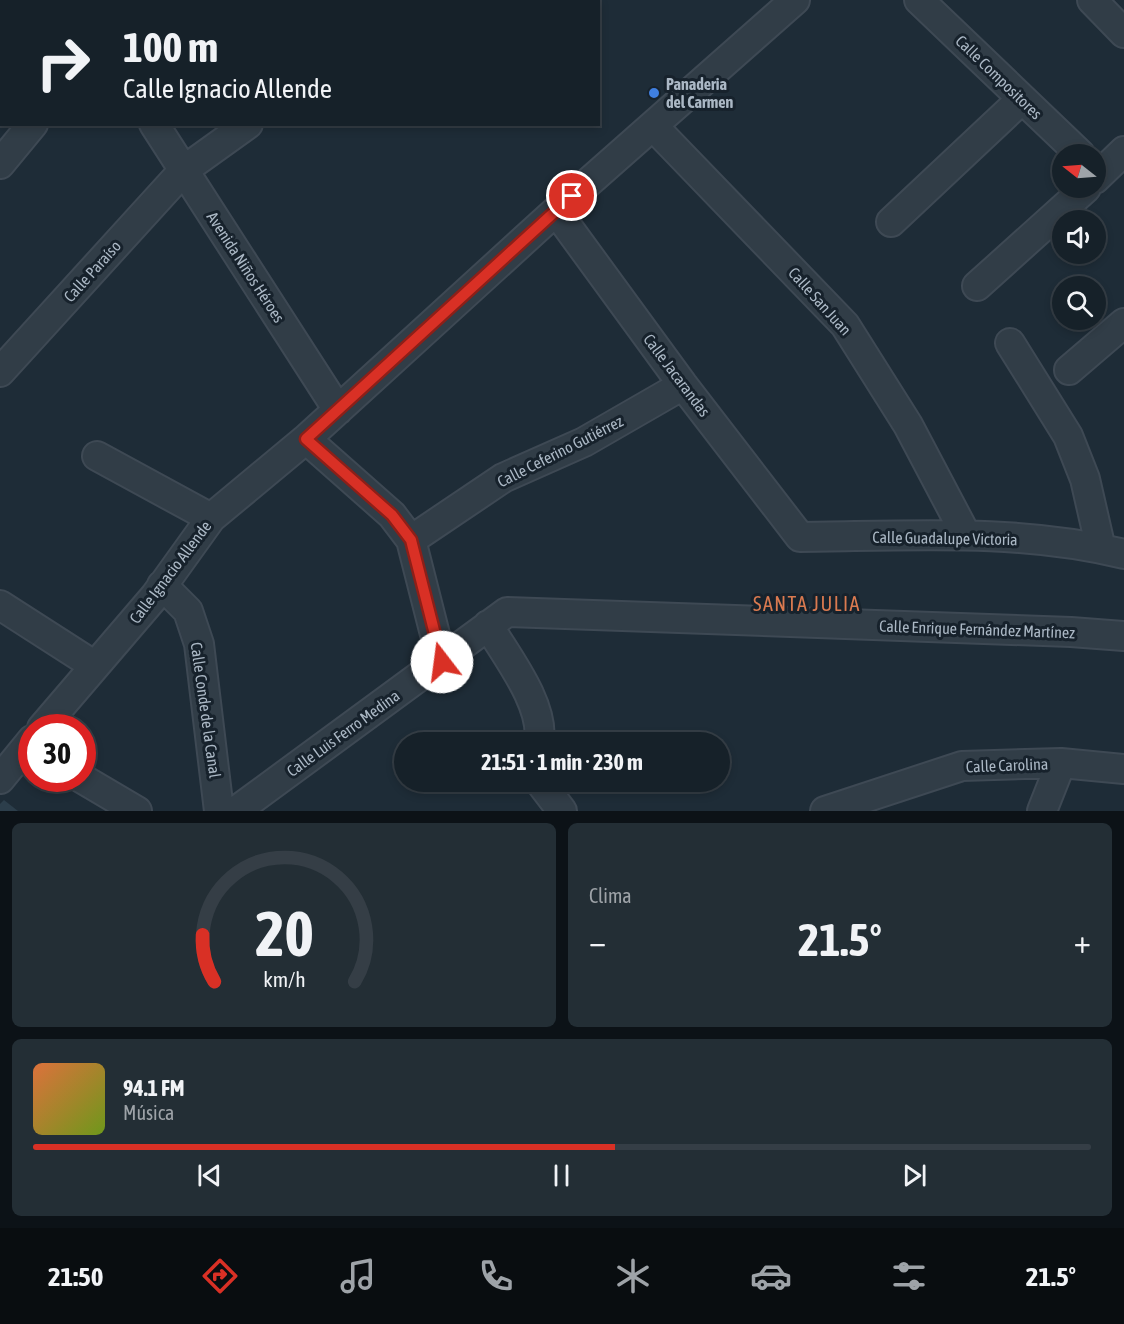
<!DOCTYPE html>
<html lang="es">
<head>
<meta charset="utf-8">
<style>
  :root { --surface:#162129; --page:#232e35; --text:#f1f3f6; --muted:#9ea3a8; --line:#353e46; --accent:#d93025 }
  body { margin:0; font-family:"Asap Condensed",sans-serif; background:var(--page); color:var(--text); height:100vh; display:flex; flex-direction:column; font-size:22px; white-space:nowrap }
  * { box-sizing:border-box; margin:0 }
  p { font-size:20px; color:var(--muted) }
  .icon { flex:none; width:33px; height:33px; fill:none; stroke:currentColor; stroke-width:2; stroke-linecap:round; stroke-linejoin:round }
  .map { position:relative; height:811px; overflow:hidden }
  .panel { display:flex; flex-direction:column; gap:12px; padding:12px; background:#0c1217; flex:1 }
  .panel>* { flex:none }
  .hud { position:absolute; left:0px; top:0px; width:600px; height:126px; box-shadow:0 3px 9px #0003,0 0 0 2px var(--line); background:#162129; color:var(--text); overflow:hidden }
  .needle { width:39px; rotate:287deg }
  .buttons { position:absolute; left:1052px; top:144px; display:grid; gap:12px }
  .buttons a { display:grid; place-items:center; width:54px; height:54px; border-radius:50%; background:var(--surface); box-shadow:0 3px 9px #0003,0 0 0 2px var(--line); font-size:30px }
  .speed { position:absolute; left:18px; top:714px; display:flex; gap:12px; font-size:30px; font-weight:700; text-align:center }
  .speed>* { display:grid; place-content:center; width:78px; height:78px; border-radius:50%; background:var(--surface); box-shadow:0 3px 9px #0003,0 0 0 2px var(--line); line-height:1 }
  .speed .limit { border:9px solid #d22; background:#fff; color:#111 }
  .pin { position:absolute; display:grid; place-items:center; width:51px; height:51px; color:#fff; margin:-26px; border:3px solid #fff; border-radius:50%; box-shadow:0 2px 6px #0007 }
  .me { position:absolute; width:66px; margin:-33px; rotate:345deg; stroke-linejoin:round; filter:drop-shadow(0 0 4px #0008) }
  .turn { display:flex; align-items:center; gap:21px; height:126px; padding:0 24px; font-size:27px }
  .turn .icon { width:78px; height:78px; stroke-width:2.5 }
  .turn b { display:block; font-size:42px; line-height:51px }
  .big { font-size:45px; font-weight:700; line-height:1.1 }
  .panel .card { flex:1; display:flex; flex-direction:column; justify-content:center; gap:9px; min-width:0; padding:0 21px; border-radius:9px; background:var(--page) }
  .panel .dial { align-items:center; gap:0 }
  .dial svg { height:156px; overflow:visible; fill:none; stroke:var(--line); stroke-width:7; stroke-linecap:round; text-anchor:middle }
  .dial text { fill:var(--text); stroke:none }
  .song { display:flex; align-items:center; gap:18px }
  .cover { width:72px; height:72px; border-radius:9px; background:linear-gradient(135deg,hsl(20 70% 55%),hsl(80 70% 35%)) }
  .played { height:6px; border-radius:3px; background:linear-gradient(90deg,var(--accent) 55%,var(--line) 55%) }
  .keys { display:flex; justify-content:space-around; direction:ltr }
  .heat { display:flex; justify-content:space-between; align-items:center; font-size:33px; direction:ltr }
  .panel .tiles { flex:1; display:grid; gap:12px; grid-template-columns:1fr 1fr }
  .card:last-child { grid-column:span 2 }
  .trip { position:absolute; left:394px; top:732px; width:336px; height:60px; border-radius:30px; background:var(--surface); box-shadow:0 3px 9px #0003,0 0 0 2px var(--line); font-weight:700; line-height:60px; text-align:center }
  .tab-bar { display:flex; height:96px; justify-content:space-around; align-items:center; background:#090d10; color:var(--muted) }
  .tab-bar .icon { width:42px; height:42px }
  .tab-bar .on { color:var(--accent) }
  .tab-bar b { font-size:27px; color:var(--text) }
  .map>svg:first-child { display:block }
  .building { fill:#2c3e4b }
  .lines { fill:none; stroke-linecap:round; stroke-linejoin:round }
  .minor-casing { stroke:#3e4954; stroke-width:32 }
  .minor { stroke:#313d47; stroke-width:28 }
  .route-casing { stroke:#8d1f18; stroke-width:15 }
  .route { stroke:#d93025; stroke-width:10 }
  .shop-dot { fill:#3f7fe0; stroke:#17222c; stroke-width:2 }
  .labels { text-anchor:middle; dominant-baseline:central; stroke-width:6; stroke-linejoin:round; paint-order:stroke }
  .street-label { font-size:16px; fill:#abb8c5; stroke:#17222c }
  .poi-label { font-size:16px; font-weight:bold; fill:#abb8c5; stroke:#17222c; text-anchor:start }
  .quarter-label { font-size:20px; letter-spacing:1.5px; fill:#da7a50; stroke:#17222c }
</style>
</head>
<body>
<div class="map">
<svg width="1124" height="811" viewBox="0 0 1124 811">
  <rect width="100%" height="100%" fill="#1e2c37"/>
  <path class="building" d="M 4,800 L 18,811 L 0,811 L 0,804 Z"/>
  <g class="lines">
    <defs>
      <path id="minor" d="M 76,0 L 77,2
        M 919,0 L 1080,154
        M 1092,0 L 1124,33
        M 156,2 L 158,0
        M 420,2 L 422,0
        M 154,124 L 338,410
        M 653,126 L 845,325 L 908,425 L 966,535
        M 0,164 L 33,124
        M 1095,179 L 1124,151
        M 556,211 L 683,385 L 800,537 C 907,536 1019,528 1124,554
        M 891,222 L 1022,99
        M 977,286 L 1086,188
        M 1010,343 L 1068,436 L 1085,479 L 1101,549
        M 1069,370 L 1124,323
        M 0,372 L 184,170 L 248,124
        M 306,439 L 392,515 L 411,540 L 442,662
        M 97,456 L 211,518
        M 411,540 L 503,478 L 584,442 L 683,385
        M 162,585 L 188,611 L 199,644 L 219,811
        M 0,605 L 95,666
        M 488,625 C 507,657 545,705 539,742
        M 42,728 L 155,596 L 211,518 L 306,439 L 556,211 L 795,0
        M 81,778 L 137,811
        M 0,779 L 32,740
        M 540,782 L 562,811
        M 236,811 L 507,612 L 1071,632 L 1124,636
        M 825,811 L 962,766 L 1061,763 L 1124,769
        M 1042,811 L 1061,763"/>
    </defs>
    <use href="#minor" class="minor-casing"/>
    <use href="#minor" class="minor"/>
  </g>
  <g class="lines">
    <defs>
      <path id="route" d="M 442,662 L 411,540 L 392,515 L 306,439 L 572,196"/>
    </defs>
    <use href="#route" class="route-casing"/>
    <use href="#route" class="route"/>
  </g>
  <circle class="shop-dot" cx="654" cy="93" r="6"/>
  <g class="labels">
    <g class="street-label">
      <text transform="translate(999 77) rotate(44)">Calle Compositores</text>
      <text transform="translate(246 267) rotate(57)">Avenida Niños Héroes</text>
      <text transform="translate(92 271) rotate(-48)">Calle Paraíso</text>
      <text transform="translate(820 301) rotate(48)">Calle San Juan</text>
      <text transform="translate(677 375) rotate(53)">Calle Jacarandas</text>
      <text transform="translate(560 451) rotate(-27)">Calle Ceferino Gutiérrez</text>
      <text transform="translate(945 538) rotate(1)">Calle Guadalupe Victoria</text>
      <text transform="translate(170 572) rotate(-53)">Calle Ignacio Allende</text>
      <text transform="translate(977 629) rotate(2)">Calle Enrique Fernández Martínez</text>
      <text transform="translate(206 710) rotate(82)">Calle Conde de la Canal</text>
      <text transform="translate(343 733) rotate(-36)">Calle Luis Ferro Medina</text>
      <text transform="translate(1007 765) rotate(-2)">Calle Carolina</text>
    </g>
    <g class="poi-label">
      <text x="666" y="84">Panaderia<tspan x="666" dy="18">del Carmen</tspan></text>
    </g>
    <g class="quarter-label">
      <text x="807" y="603">SANTA JULIA</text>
    </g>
  </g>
</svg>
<div class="buttons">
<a><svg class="needle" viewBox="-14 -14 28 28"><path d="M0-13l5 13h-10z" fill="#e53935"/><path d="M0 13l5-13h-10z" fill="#9ea3a8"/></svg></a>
<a><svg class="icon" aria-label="sound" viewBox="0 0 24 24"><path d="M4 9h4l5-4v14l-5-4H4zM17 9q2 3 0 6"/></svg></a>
<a><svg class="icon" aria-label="search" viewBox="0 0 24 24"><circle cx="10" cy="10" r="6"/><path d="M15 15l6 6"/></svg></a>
</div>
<div class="speed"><div class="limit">30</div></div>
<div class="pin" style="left:572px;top:196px;background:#d93025"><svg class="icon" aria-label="arrive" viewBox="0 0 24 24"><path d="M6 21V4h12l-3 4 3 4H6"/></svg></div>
<svg class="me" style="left:442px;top:662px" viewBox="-20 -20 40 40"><circle r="19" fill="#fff"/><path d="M0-13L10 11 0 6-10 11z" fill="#d93025"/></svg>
<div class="trip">21:51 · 1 min · 230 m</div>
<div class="hud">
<div class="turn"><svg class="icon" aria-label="right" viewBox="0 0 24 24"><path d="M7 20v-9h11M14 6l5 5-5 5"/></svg><div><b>100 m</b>Calle Ignacio Allende</div></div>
</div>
</div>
<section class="panel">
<div class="tiles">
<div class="card dial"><svg viewBox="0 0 100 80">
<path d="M14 69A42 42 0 1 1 86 69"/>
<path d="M14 69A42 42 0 0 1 8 45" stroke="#d93025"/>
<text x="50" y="56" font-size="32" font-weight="700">20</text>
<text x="50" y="72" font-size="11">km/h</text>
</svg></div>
<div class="card"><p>Clima</p>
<div class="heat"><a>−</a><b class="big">21.5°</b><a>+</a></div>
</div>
<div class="card">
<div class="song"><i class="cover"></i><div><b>94.1 FM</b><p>Música</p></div></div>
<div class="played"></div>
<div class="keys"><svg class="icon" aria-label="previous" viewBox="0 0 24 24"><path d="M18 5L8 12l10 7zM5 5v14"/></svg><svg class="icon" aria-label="pause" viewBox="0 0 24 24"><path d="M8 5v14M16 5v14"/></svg><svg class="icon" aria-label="next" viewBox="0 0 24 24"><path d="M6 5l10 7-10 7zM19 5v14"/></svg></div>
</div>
</div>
</section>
<nav class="tab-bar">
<b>21:50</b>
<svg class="icon on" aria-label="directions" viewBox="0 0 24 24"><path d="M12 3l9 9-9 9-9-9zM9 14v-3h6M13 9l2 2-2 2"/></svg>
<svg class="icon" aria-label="music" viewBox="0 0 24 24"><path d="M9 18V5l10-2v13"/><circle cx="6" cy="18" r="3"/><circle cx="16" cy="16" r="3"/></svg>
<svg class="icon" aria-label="phone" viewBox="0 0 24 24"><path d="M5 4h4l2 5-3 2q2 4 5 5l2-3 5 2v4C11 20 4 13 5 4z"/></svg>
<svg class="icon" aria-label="climate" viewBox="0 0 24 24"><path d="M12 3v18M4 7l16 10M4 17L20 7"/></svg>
<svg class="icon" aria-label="car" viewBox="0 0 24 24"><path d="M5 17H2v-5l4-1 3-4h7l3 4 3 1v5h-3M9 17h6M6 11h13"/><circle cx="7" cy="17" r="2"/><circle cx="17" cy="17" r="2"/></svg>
<svg class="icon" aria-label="filters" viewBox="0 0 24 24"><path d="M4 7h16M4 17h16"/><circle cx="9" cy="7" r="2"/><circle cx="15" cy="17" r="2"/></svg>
<b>21.5°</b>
</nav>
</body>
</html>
